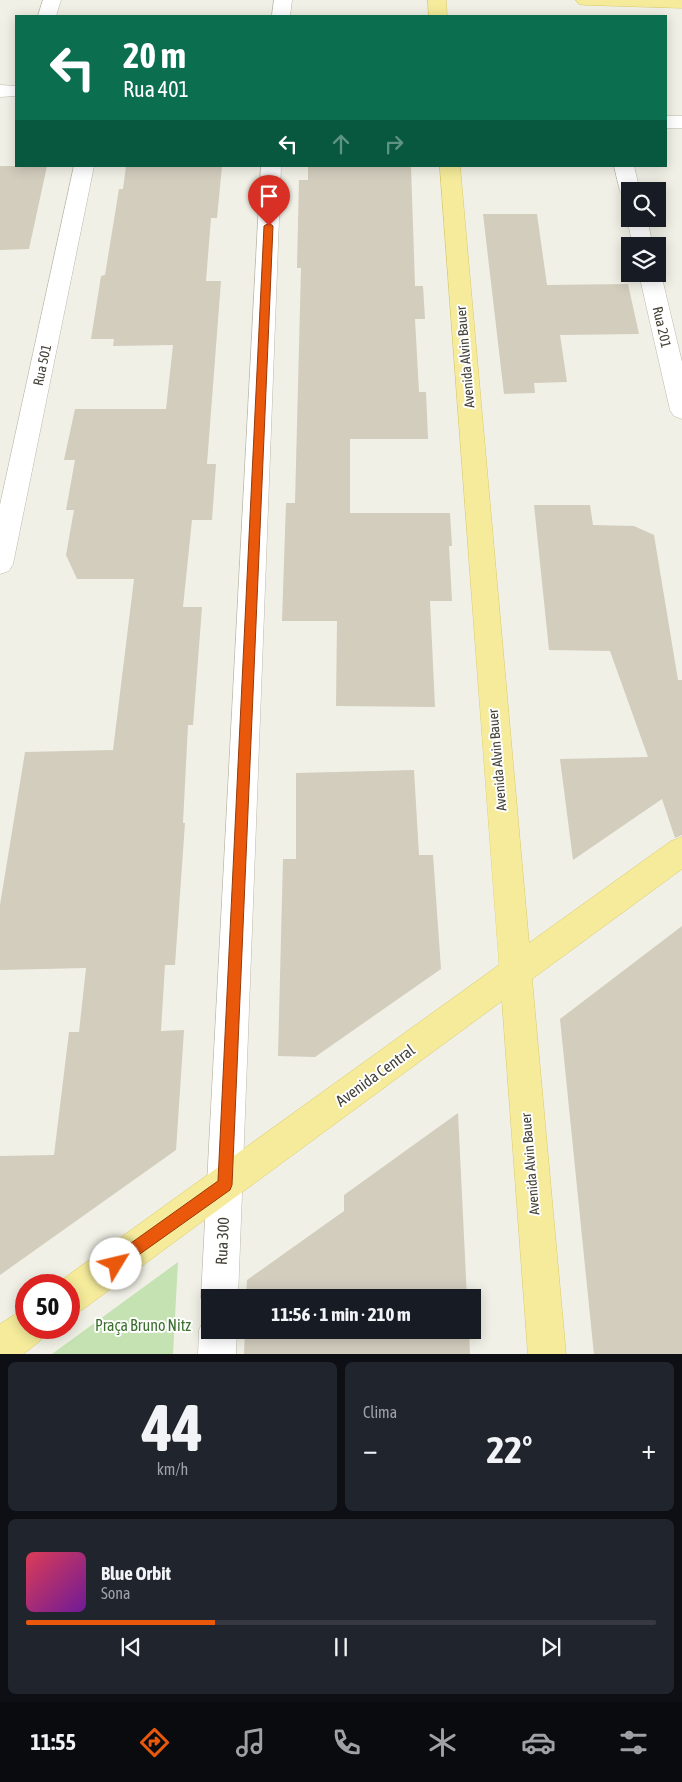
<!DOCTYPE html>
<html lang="pt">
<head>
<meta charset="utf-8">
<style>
  :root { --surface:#171b24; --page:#20242c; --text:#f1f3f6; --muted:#9ea1a6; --line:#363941; --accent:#ea580c }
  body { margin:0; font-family:"Asap Condensed",sans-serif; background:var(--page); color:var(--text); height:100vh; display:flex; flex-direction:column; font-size:19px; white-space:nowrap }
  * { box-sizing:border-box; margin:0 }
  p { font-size:16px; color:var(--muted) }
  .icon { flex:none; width:28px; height:28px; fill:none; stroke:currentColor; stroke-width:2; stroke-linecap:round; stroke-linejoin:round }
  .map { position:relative; height:1354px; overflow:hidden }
  .panel { display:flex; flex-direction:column; gap:8px; padding:8px; background:#0d0f14; flex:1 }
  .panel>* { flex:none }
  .guide { position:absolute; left:15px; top:15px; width:652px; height:152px; border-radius:0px; box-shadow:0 2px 12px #0003; background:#0b6e4f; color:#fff; overflow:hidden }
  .buttons { position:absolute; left:621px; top:182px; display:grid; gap:10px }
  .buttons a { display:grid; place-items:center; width:45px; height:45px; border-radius:0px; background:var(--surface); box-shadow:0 2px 12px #0003; font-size:25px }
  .speed { position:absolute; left:15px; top:1274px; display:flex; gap:10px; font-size:25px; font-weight:700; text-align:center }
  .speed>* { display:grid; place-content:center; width:65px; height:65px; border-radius:50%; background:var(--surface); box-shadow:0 2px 12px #0003; line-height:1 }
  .speed .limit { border:8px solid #d22; background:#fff; color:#111 }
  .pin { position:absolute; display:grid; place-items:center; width:42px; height:42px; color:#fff; margin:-51px -21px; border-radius:50% 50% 50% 0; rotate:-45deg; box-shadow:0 0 5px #0007 }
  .pin .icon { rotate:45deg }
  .me { position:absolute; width:55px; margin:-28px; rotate:54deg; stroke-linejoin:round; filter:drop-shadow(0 0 4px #0008) }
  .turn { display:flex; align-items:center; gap:18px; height:105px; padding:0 25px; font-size:22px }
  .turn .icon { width:65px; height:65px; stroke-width:2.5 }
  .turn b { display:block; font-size:35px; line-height:42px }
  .lanes { display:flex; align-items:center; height:48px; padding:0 25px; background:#0003; justify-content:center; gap:25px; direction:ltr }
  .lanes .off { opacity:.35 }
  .big { font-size:38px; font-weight:700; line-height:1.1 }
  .panel .card { flex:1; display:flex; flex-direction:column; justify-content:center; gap:8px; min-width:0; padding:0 18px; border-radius:8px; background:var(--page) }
  .panel .dial { align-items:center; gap:0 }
  .dial b { font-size:65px; line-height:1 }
  .song { display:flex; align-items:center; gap:15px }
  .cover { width:60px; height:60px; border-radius:8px; background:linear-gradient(135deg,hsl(350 70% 55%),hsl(280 70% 35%)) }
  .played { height:5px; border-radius:2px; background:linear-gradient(90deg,var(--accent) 30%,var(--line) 30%) }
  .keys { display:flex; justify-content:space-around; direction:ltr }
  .heat { display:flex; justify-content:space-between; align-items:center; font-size:28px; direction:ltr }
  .panel .tiles { flex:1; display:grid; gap:8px; grid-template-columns:1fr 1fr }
  .card:last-child { grid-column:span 2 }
  .trip { position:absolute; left:201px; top:1289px; width:280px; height:50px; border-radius:0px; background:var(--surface); box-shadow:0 2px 12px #0003; font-weight:700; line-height:50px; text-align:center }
  .dock { display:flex; height:80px; justify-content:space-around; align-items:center; background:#090b0e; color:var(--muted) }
  .dock .icon { width:35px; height:35px }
  .dock .current { color:var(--accent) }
  .dock b { font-size:22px; color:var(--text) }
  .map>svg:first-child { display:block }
  .green { fill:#c5e2b2 }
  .building { fill:#d2cdbd }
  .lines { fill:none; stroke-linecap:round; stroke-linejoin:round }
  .minor-casing { stroke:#bcb9aa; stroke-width:1 }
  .major-casing { stroke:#d9ca6d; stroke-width:1 }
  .minor { fill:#fff; fill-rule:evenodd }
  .major { fill:#f5eb9b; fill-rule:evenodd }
  .route { fill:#ea580c; stroke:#983908 }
  .labels { text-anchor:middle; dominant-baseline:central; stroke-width:4; stroke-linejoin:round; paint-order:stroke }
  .street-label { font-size:14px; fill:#444136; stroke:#fff }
  .near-street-label { font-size:16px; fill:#444136; stroke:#fff }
  .near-park-label { font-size:16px; fill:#3c702f; stroke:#fff }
</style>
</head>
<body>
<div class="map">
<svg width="682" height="1355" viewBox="0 0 682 1355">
  <rect width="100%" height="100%" fill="#f1f0e6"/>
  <path class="green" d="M 178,1262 L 173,1354 L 52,1354 Z"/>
  <path class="building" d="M 0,166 L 47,166 L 29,249 L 0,250 Z
    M 126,166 L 222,166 L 217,218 L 211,218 L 206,281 L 221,281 L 207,464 L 216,464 L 212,520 L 192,520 L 183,607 L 202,607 L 193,725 L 188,725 L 183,823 L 185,823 L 175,965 L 165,965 L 161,1031 L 184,1030 L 176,1150 L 0,1275 L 0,1156 L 54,1155 L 69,1032 L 79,1032 L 86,968 L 0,970 L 0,905 L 25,752 L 113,750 L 134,579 L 77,579 L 66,555 L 74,510 L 66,510 L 75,460 L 64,460 L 75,409 L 166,409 L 173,345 L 113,346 L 114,339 L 91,339 L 101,276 L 105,275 L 119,189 L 123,189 Z
    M 308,166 L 411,166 L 415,286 L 423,286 L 425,319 L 415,319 L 419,392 L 426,392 L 428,439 L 350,439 L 350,513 L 450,513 L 452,546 L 449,546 L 452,601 L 430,601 L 435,707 L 336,706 L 337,621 L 282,621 L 286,503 L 295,503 L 301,268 L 297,268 L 299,180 L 308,180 Z
    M 483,214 L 537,214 L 547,285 L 628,284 L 639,334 L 560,335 L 567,382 L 534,383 L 535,393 L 504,394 Z
    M 534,505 L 590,505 L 593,525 L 634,526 L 654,535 L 678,680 L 682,680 L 682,835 L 675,838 L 662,799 L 573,860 L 560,759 L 648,757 L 610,651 L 549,650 Z
    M 414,770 L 419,855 L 433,855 L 441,969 L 315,1057 L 278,1056 L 283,859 L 296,859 L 296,773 Z
    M 682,926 L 682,1355 L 594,1355 L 560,1019 Z
    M 458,1113 L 467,1298 L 246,1298 L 247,1280 L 344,1211 L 344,1195 Z
    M 245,1330 L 469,1330 L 470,1355 L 244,1355 Z"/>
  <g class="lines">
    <defs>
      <path id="minor" d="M 43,0 L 61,0 L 56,16 L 38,16 Z
        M 274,0 L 292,0 L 290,16 L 272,16 Z
        M 0,85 L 16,86 L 16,96 L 0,97 Z
        M 666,116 L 682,116 L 682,128 L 666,128 Z
        M 74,166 L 94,166 L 13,564 L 9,571 L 0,574 L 0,505 Z
        M 261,166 L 281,166 L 238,1298 L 210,1298 L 210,1313 L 206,1311 L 201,1298 Z
        M 614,166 L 634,166 L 640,191 L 630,191 L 630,197 L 623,195 L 620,191 Z
        M 630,214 L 630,219 L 647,219 L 653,246 L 633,246 L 627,219 Z
        M 658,269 L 661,274 L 682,362 L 682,419 L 674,416 L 670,410 L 639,274 L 658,274 Z
        M 210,1315 L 210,1330 L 237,1330 L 236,1355 L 198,1355 L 199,1330 L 205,1317 Z"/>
      <path id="major" d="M 428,0 L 446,0 L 447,16 L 429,16 Z
        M 576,0 L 682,0 L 682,8 L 585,5 L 579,4 Z
        M 440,166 L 460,166 L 529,943 L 671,841 L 682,837 L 682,869 L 532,979 L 566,1355 L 528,1355 L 502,1001 L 82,1310 L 69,1315 L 69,1285 L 56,1284 L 499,965 Z
        M 26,1310 L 26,1328 L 46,1328 L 40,1341 L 22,1355 L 0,1355 L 0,1324 L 14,1315 Z"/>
    </defs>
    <use href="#minor" class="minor-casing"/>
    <use href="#major" class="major-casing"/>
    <use href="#minor" class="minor"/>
    <use href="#major" class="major"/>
  </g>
  <path class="route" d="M 269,223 L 273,226 L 232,1185 L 230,1190 L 116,1271 L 110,1269 L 108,1264 L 110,1258 L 218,1181 L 264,226 Z"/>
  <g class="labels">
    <g class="street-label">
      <text transform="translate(662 327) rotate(77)">Rua 201</text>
      <text transform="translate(465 357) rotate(-95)">Avenida Alvin Bauer</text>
      <text transform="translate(42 365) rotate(-78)">Rua 501</text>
      <text transform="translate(497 760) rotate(-95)">Avenida Alvin Bauer</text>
      <text transform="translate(530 1164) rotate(-95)">Avenida Alvin Bauer</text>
    </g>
    <g class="near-street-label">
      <text transform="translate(375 1075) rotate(-36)">Avenida Central</text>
      <text transform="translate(222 1241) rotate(-87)">Rua 300</text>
    </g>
    <g class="near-park-label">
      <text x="143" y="1325">Praça Bruno Nitz</text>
    </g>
  </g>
</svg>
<div class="buttons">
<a><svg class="icon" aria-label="search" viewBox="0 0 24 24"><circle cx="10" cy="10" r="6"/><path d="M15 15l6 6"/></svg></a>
<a><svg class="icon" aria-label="layers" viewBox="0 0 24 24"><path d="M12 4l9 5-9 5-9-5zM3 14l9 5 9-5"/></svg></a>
</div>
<div class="speed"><div class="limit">50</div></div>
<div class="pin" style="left:269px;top:226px;background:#d93025"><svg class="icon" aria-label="arrive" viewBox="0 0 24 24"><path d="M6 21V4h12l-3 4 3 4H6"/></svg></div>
<svg class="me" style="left:116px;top:1264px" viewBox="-20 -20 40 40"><circle r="19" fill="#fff"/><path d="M0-13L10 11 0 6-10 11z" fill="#ea580c"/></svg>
<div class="trip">11:56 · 1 min · 210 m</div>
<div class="guide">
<div class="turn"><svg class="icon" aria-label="left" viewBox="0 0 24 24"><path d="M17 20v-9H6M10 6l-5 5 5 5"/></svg><div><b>20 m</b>Rua 401</div></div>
<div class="lanes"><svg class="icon" aria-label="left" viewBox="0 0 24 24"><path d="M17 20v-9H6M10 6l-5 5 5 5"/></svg><svg class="icon off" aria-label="ahead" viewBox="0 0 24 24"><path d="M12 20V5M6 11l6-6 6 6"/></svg><svg class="icon off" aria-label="right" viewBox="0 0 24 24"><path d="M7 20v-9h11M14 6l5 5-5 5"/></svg></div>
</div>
</div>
<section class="panel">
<div class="tiles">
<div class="card dial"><b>44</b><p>km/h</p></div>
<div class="card"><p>Clima</p>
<div class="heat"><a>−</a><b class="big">22°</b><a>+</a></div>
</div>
<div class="card">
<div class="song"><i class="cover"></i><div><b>Blue Orbit</b><p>Sona</p></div></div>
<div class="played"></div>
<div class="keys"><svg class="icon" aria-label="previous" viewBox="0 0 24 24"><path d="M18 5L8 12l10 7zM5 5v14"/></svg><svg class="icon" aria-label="pause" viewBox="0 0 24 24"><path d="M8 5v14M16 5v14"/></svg><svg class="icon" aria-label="next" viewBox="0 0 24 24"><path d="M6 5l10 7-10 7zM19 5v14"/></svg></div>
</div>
</div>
</section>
<nav class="dock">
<b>11:55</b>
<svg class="icon current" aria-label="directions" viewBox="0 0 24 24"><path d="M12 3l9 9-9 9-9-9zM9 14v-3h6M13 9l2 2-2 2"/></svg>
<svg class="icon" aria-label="music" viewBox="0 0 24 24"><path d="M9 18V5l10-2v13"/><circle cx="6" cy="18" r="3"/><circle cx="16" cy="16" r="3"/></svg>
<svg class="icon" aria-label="phone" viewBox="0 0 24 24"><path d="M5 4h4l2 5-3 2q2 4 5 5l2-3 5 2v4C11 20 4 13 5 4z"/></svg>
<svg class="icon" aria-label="climate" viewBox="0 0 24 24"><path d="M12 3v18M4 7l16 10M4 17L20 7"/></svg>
<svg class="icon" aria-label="car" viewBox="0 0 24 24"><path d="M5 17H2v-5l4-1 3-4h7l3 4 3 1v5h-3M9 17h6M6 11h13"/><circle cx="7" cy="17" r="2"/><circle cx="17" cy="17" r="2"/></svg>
<svg class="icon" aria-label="filters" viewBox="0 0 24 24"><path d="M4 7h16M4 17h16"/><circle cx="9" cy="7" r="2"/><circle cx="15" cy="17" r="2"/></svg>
</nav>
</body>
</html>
